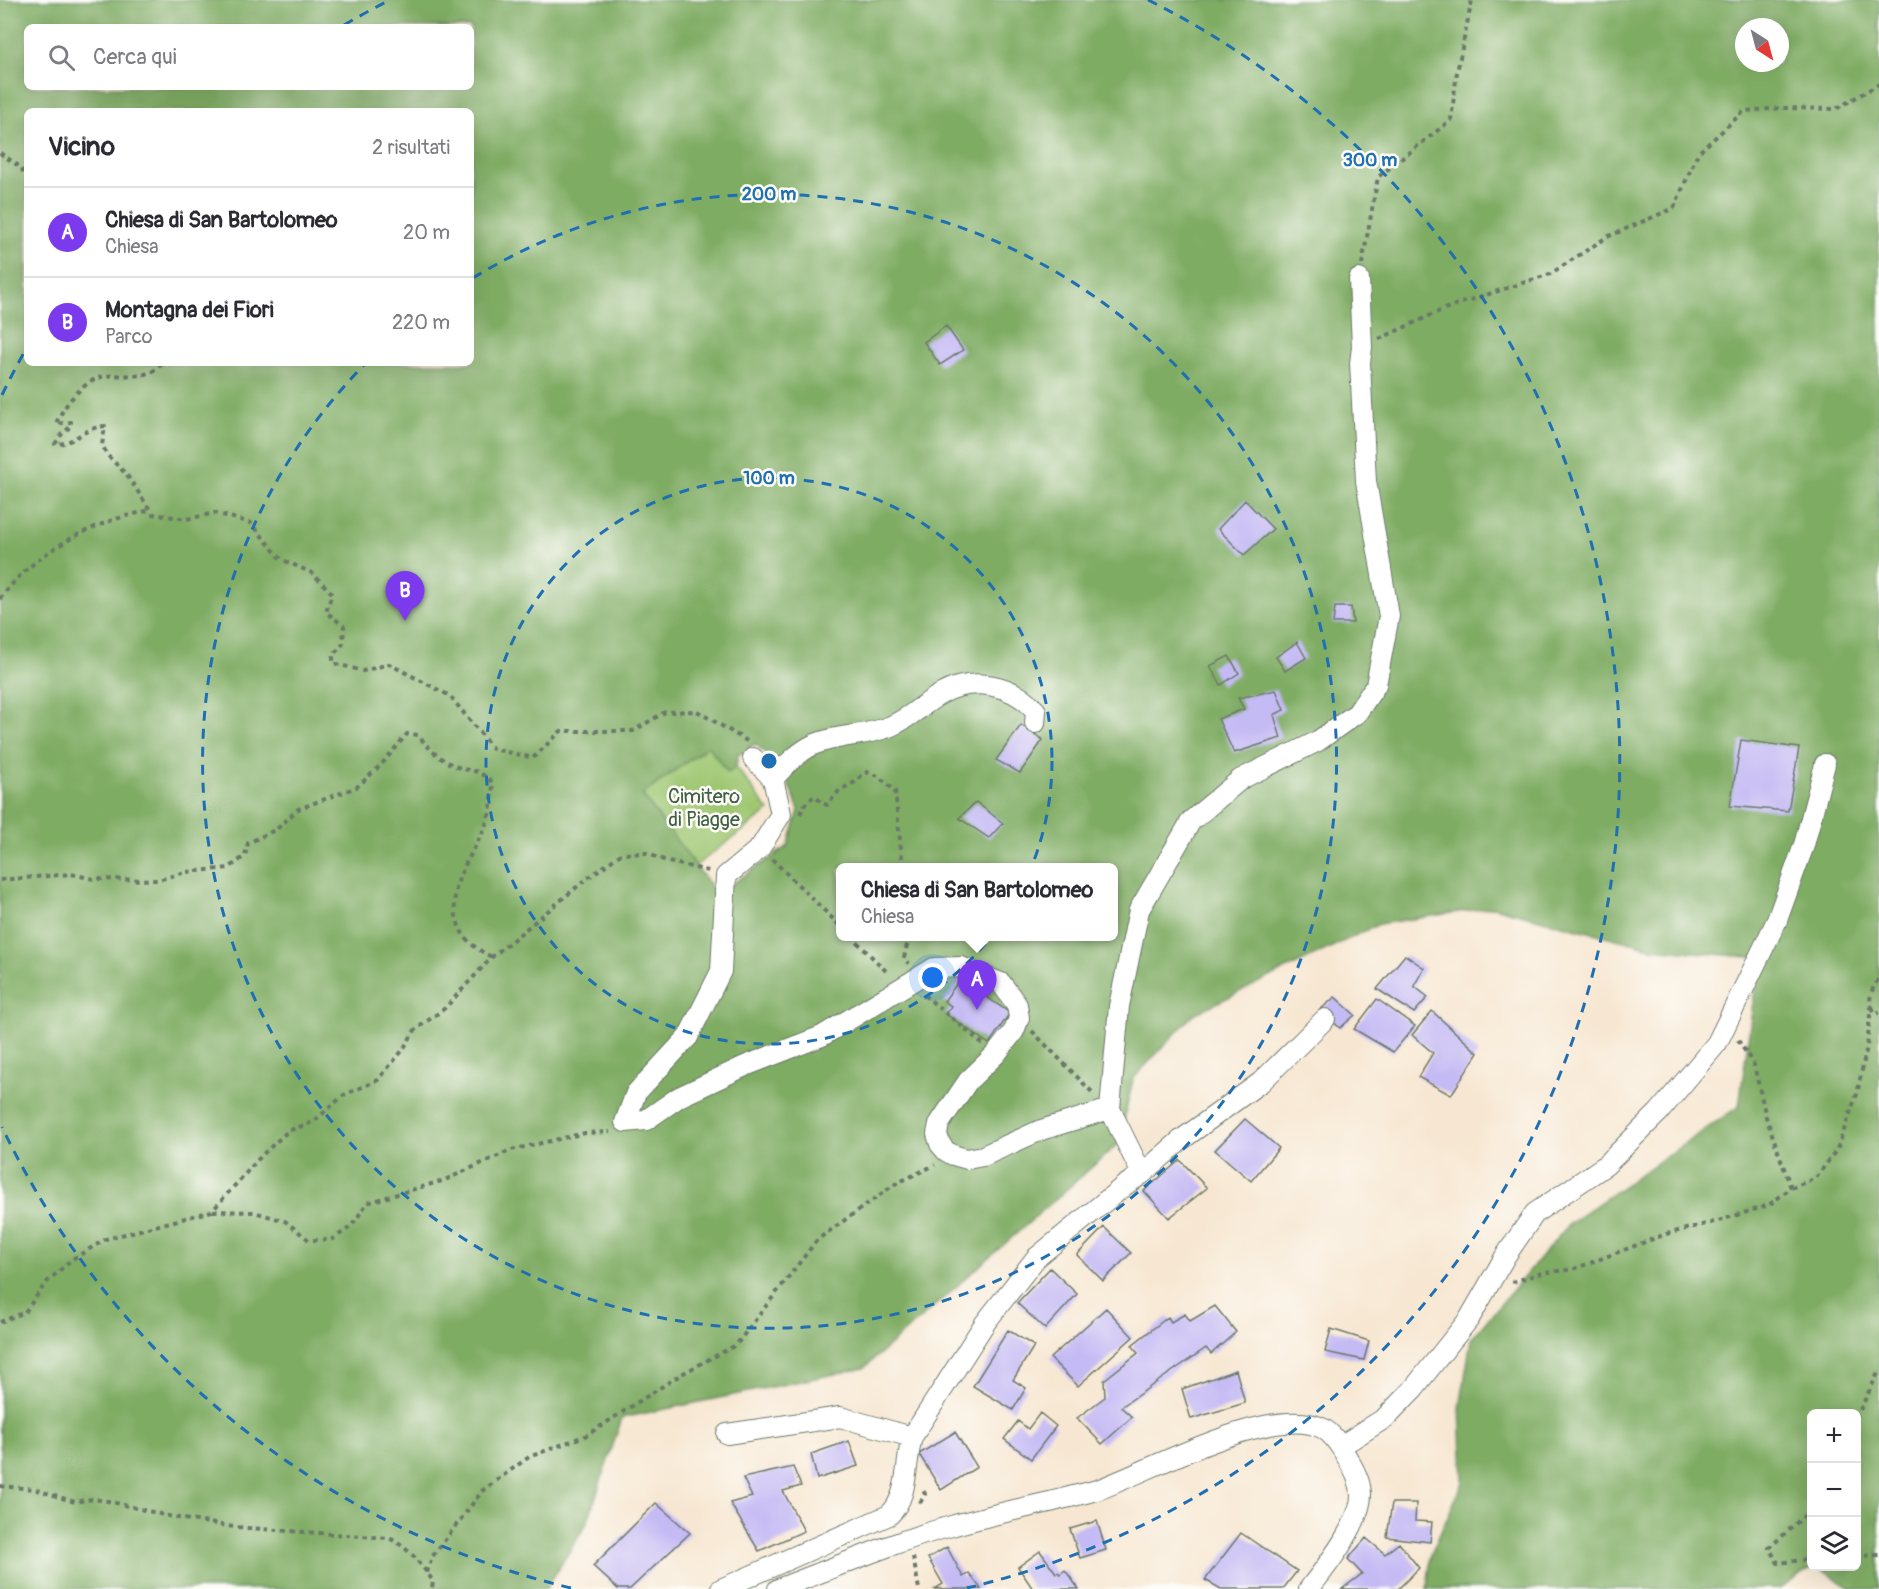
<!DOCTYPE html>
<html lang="it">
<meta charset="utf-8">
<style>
:root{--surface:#fff;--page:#f2f2f3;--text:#2b2b33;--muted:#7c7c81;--line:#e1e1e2;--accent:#7c3aed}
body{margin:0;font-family:Pangolin,sans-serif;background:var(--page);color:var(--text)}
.controls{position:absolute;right:18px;bottom:18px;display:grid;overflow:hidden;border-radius:9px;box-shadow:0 6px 24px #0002}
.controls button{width:54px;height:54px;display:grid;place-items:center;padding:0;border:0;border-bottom:2px solid var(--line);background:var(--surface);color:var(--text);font:30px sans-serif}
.compass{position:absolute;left:1735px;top:18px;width:54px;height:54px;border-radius:50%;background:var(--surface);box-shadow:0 6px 24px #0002;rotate:144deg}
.you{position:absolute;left:933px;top:978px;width:21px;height:21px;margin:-15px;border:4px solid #fff;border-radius:50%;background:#1a73e8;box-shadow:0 0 0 9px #1a73e833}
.badge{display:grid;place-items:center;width:39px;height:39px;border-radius:50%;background:var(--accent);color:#fff;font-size:20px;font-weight:700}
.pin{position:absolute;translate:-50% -50px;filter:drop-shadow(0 2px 3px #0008)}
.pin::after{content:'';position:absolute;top:32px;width:21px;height:18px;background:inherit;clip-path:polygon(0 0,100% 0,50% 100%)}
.popup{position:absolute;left:836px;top:863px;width:282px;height:78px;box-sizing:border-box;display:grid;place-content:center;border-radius:9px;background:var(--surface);filter:drop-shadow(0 2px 4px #0005);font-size:20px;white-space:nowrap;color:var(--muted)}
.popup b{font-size:22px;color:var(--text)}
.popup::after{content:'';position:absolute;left:50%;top:100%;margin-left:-12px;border:12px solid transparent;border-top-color:var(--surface)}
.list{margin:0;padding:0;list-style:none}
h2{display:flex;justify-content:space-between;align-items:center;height:78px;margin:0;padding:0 24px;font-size:26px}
h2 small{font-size:20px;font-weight:400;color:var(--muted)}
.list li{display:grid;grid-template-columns:39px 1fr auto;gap:18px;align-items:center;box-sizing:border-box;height:90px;padding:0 24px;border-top:2px solid var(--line)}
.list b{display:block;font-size:22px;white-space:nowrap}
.list p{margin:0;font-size:20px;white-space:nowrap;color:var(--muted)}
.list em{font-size:20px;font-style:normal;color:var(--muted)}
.icon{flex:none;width:33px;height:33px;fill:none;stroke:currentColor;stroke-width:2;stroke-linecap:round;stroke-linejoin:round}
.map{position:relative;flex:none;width:1879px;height:1589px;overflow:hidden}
.search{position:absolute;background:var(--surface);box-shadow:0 6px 24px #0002;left:24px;top:24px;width:450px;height:66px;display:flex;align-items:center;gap:15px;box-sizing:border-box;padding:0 21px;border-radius:9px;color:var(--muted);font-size:22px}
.panel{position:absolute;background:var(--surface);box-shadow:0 6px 24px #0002;left:24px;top:108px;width:450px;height:258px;border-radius:9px}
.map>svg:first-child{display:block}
.green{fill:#9fc772;stroke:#5f8253;stroke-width:1.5}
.forest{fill:#7fac64;stroke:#4f744c;stroke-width:1.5;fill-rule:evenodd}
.building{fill:#c4baf4}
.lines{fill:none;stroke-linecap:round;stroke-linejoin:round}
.minor-casing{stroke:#6b786b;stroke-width:22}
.path{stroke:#6b786b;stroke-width:4;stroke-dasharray:4.5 4.5;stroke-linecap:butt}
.minor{stroke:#fff;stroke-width:20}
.ring{fill:none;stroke:#1f6fb2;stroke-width:3;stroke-dasharray:10 8}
.labels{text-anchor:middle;stroke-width:5;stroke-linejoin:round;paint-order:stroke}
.park-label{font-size:20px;fill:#3f6044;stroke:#fdfcf7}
.centre{fill:#1f6fb2;stroke:#fdfcf7;stroke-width:3}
.ring-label{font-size:18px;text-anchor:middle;font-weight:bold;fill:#1f6fb2;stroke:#fdfcf7;stroke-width:5;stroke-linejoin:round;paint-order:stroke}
</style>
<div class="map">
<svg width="1879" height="1589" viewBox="0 0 1879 1589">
<rect width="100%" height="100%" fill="#fdfcf7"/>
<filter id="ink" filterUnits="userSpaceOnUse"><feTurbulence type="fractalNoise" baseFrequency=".0167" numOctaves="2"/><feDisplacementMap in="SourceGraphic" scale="12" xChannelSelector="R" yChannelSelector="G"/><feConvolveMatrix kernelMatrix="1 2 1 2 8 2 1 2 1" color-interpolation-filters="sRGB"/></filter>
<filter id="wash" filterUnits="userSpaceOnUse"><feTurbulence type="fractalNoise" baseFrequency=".008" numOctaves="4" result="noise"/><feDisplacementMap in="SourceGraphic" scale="24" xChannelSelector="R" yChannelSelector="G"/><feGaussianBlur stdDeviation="1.35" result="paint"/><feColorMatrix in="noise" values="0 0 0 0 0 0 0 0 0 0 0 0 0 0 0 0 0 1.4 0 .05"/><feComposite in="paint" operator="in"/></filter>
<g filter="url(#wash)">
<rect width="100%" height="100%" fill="#f7e7d2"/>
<path class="green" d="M708,746l20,26 8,-5 33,44 -74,55 -53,-71z"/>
<path class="forest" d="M0,0h1879v1589h-26l-36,-22 39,-1v-152h-44v152l2,1 -35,22h-352l4,-35 32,-72 -3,-74 11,-69 99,-116 169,-117 20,-148 -108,-10 -158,-41 -114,17 -185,90 -61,65 -14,64 -255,225 -242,50 -35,105 -41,66h-546zM27,27h444v60h-444zM1744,27h36v36h-36zM27,111h444v252h-444zM755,744l26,22 18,44 -11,36 -71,48 -75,-99 66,-49 20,27 8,-6 2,-12zM840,868h274v68h-274z"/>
<g id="blocks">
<path class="building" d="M946,326l17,24 -23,15 -16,-23z
M1245,500l28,29 -29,26 -26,-26z
M1335,607h16l2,16h-20z
M1297,642l9,16 -21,13 -9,-14z
M1229,656l10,17 -18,12 -11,-19z
M1276,690l8,20 -10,5 7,23 -47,15 -16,-34 26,-10 -6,-11z
M1021,725l22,15 -23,33 -24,-13z
M1741,740l58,8 -11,63 -58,-5z
M976,802l27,21 -14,15 -30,-20z
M1405,955l19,13 -10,18 14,11 -14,16 -37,-24z
M960,979l50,34 -21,31 -43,-30 5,-8 -7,-5z
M1335,997l20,18 -15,13 -20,-18z
M1377,999l38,27 -22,26 -39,-23z
M1432,1011l46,42 -27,42 -33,-18 15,-24 -21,-18z
M1245,1119l34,29 -28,33 -36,-31z
M1180,1160l27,28 -38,30 -25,-27z
M1104,1227l27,26 -28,28 -26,-26z
M1050,1268l27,26 -32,35 -28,-26z
M1215,1306l21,26 -25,22 -5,-6 -85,59 11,10 -30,27 -25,-26 28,-21 -1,-17 34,-27 -6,-8 36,-28 3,5 14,-8 5,7z
M1106,1308l27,29 -55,49 -28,-28z
M1331,1329l38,12 -5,19 -39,-8z
M1008,1330l26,16 -21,34 13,8 -13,22 -40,-24z
M1236,1370l9,33 -54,16 -9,-30z
M1040,1413l16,13 -25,33 -27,-20 14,-18 10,8z
M955,1432l22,35 -36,23 -22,-36z
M849,1441l9,25 -41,13 -6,-25z
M793,1467l8,19 -18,5 21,40 -45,20 -29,-48 22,-6 -9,-19z
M656,1503l34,30 -60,56h-12l-25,-23z
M1392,1503h24l-1,18 17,1 -2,20 -43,-5z
M1097,1521l9,29 -26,8 -10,-29z
M1241,1533l56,38 -14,18h-62l-16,-9z
M1366,1538l19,16 14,-11 20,25 -21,21h-56l20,-15 -14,-15z
M947,1547l16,30 6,-4 12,16h-46l8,-5 -15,-26z
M1040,1551l16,22 2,-1 2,2 5,-4 14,19h-46l-15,-22z"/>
</g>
</g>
<g filter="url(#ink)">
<use href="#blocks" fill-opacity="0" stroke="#6b786b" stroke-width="1.5"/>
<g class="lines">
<defs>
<path id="minor" d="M753,758l20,21 8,35 -21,34 -34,28 -5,95 -33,66 -52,56 -11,29 21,-2 33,-23 66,-31 77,-30 112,-68 27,-1 40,16 16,22 2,13 -5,13 -18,23 -28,27 -29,43 -2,10 3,10 6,7 7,4 14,4 16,-3 58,-26 69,-21
M773,779c11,-12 23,-25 38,-33 25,-12 55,-9 80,-20 19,-8 32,-22 50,-32 32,-18 72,-10 95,17l-1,12
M1142,1174l-32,-65 9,-103 20,-96 52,-89 50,-42 77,-38 39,-28 19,-28 13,-69 -23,-135 -6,-118 2,-16 -3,-68
M727,1434l113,-17 72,20
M1341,1446l44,-28 29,-30 55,-69 37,-64 29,-42 71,-48 53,-53 58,-69 60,-123 27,-75 21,-81
M721,1589l168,-74c20,-18 16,-52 23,-78l73,-114 51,-65 88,-72 18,-12 39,-34 80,-58 64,-63
M778,1589c56,-21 112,-46 170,-62 35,-10 70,-18 106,-26 14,-4 29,-7 43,-11 51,-18 177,-89 227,-61 11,7 19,21 25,32 6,10 12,22 12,34 0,28 -35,72 -52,94"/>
</defs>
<use href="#minor" class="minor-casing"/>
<path class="path" d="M0,153l20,14 7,10
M1362,264l16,-87 73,-57 6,-48 15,-72
M1379,339l70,-32 101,-33 57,-37 67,-29 24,-55 46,-42 39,-3 53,1 43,-25
M162,363c-15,19 -36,10 -57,13 -21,4 -41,28 -49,48l15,-2v4l-10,9 -6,9c18,1 29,-17 50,-18l-3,19 6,11 18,18 27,40 34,5 28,-6 36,10 30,36 31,14 20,20 -6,19 18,14 -1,18 -10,11v8l30,8 26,-7 61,32 43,53 40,9 28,-27h72l32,-19 32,-1 50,30
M0,599c25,-35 65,-61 105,-76 14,-6 30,-9 45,-13
M800,814l7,-13 8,-5 6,6 6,3 12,-14 16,-9 7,-7 5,-3 11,4 17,15 8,77
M772,859l68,67
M0,880l71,-6 23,5 64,1 28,-8 43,-4 16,-12 3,-13 29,-14 21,-20 59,-22 24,-22 26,-31 11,1c12,14 19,23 37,31 19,8 20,0 38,17 -1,9 -1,19 -3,28 -9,40 -47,67 -32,112 5,17 18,26 34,34
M851,936l38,38
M909,936l-5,22 5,6
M924,995l59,49
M1872,1007l3,6h4
M1032,1031l60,61
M1738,1040l16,25 12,52 25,71
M213,1211l41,1 31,9 24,19h22l20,-13 16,-24 78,-23 66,-30 74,-17 25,-1
M1512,1282l30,-9 32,-4 92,-35 52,-13 51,-16 22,-17 25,-10 21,-29 20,-55 10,-48 4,-41c-3,-9 3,-19 8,-27
M0,1322l25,-10 21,-29 25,-23 35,-21 106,-28 50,-56 26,-24 25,-9 31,-27 34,-15 24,-29 13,-21 30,-22 47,-51 97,-80 32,-23 25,-1 23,9 40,9
M1856,1418l23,-47
M0,1486l34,3 41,13 17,-3 16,2 64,16 62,10 155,11c20,10 31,25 44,43l-1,8
M920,1503l5,-9 -3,-6
M1812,1509l-43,39 9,15 34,-4
M1856,1556l23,-1
M913,1557l6,32
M427,1573l5,-16 51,-67 46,-33 58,-22 93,-60 56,-30 81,-105 78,-56 40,-19"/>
<use href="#minor" class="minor"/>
</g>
</g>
<g class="ring">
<circle cx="769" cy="761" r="283"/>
<path d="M473 278A567 567 0 1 1 365 364"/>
<path d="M571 1588A850 850 0 0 1 2 1127M2 395A850 850 0 0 1 26 349M344 25A850 850 0 0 1 390 0M1148 0A850 850 0 0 1 967 1588"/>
</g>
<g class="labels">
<g class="park-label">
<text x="704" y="803">Cimitero<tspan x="704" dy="23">di Piagge</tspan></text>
</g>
</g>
<circle cx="769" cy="761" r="9" class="centre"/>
<g class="ring-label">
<text x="1370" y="166">300 m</text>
<text x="769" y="200">200 m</text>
<text x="769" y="484">100 m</text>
</g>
</svg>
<div class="controls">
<button>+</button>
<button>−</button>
<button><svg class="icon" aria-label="layers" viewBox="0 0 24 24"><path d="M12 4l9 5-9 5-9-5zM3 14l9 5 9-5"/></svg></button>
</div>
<svg class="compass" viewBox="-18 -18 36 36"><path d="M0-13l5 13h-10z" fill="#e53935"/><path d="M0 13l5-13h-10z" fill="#7c7c81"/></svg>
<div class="you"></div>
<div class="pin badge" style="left:977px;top:1010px">A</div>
<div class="popup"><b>Chiesa di San Bartolomeo</b>Chiesa</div>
<div class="pin badge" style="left:405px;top:621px">B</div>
<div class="search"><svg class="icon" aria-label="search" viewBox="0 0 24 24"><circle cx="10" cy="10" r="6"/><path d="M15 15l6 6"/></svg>Cerca qui</div>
<section class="panel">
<h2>Vicino<small>2 risultati</small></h2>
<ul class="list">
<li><span class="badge">A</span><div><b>Chiesa di San Bartolomeo</b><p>Chiesa</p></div><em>20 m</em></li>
<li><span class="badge">B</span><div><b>Montagna dei Fiori</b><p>Parco</p></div><em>220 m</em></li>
</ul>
</section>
</div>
